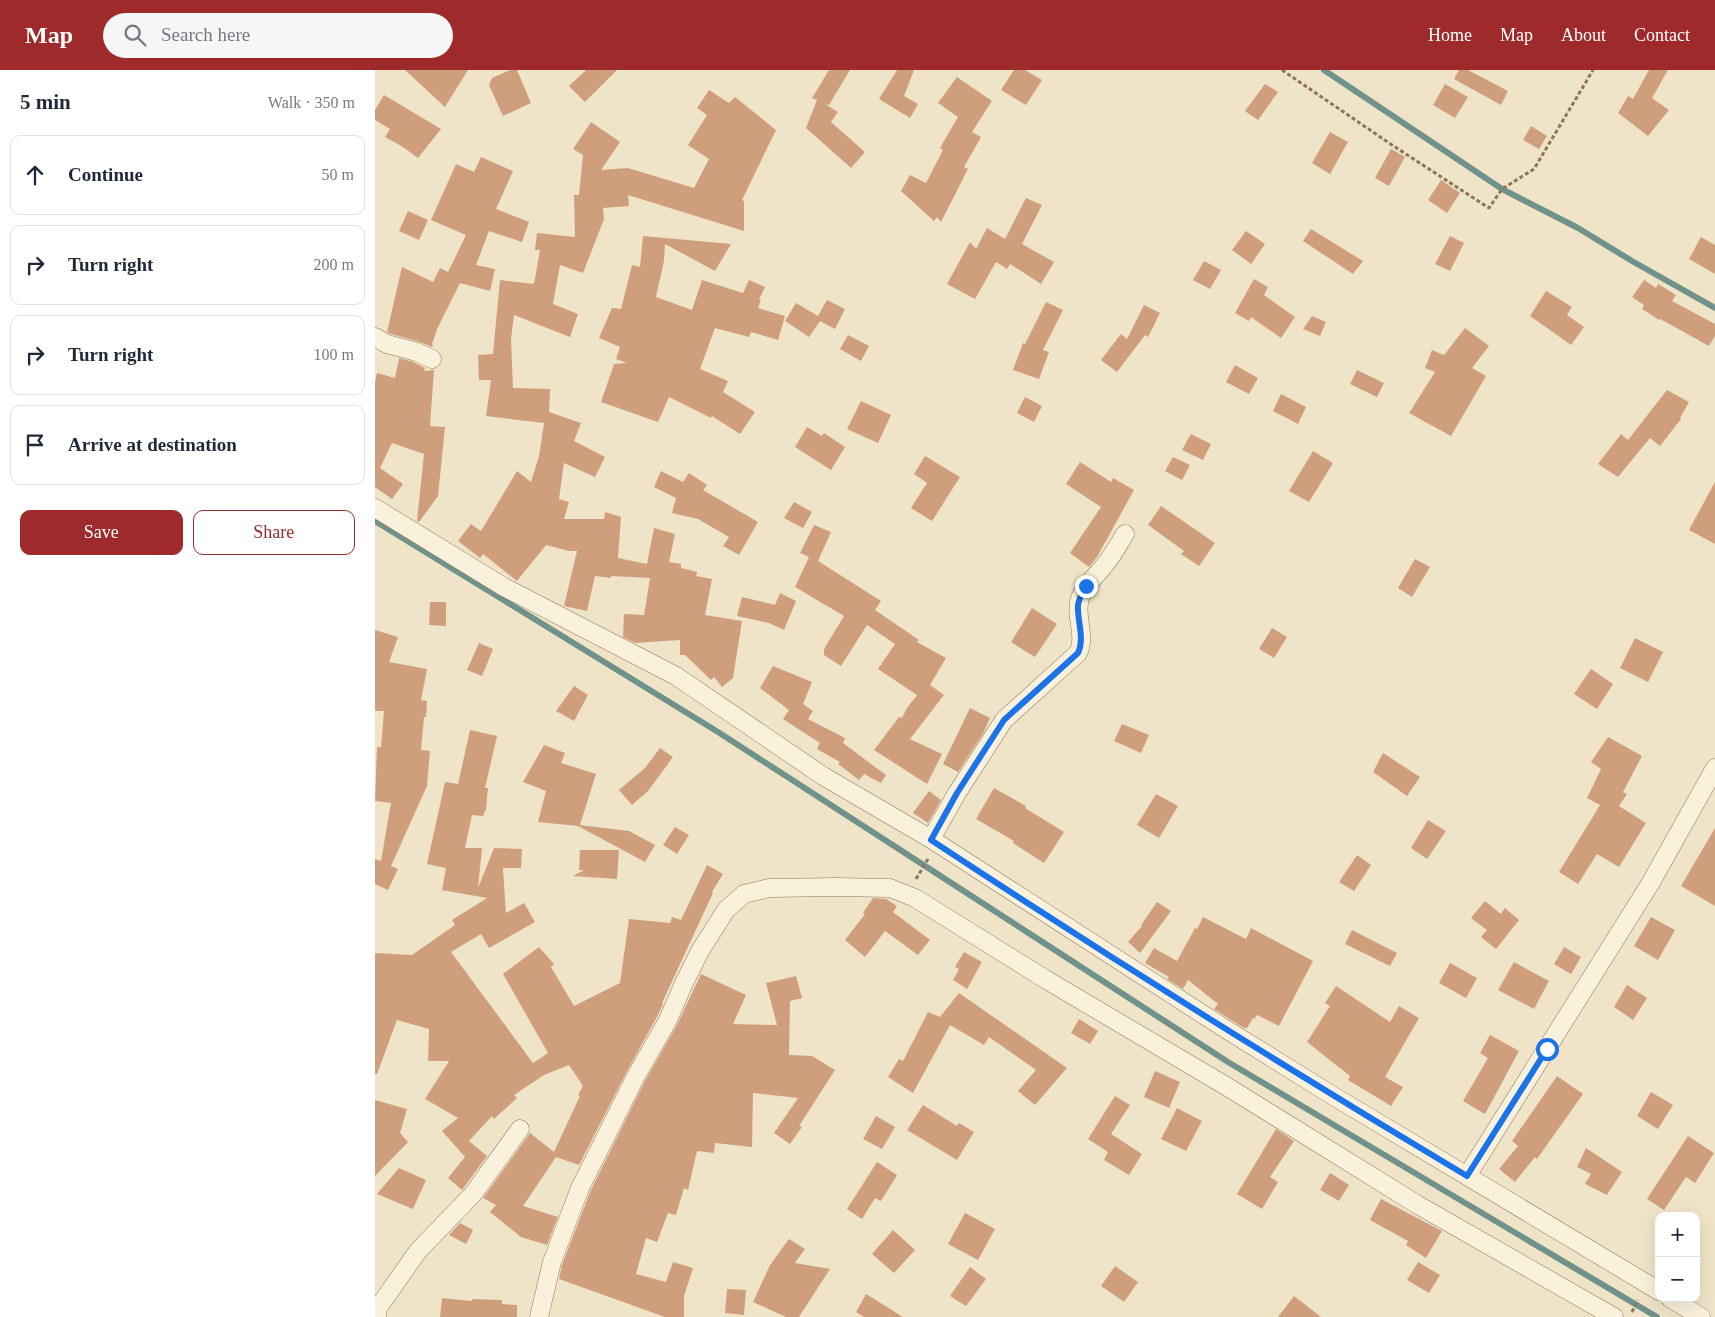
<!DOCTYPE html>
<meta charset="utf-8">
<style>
:root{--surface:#fff;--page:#f6f6f7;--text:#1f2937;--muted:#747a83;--line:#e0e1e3;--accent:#9e2a2b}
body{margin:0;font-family:Georgia,serif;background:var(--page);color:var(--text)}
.controls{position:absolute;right:15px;bottom:15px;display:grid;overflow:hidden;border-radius:10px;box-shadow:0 5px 20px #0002}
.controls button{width:45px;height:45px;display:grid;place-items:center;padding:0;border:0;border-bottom:1px solid var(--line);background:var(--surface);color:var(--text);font:25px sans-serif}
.stop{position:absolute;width:15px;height:15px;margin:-11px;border:4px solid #1a73e8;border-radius:50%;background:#fff}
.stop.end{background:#1a73e8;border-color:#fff;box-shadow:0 1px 5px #0008}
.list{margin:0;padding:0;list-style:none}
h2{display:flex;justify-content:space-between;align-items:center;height:65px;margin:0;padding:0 20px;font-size:21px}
h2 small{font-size:16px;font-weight:400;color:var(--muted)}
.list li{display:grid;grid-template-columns:32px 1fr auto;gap:15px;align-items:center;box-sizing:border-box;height:80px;margin:0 10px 10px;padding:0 10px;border:1px solid var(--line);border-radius:10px}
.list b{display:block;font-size:19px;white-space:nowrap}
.list em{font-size:16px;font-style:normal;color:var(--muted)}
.actions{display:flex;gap:10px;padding:15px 20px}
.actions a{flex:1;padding:11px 0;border:1px solid var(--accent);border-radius:10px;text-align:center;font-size:18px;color:var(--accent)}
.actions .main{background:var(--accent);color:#fff}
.icon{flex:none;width:28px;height:28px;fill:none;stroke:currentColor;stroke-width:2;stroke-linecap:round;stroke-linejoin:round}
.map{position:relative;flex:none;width:1340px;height:1247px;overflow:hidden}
header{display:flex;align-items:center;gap:30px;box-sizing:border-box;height:70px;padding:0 25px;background:var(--accent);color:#fff}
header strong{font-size:24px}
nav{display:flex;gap:28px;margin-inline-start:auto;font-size:18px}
.search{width:350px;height:45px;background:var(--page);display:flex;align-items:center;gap:12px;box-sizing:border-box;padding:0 18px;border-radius:28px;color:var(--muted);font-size:19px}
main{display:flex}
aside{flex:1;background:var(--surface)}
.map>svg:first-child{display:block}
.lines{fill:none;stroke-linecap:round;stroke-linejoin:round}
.stream{stroke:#6f938a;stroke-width:6}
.building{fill:#cf9f7d}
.minor-casing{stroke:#8d765c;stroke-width:19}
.path{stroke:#8d765c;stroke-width:3;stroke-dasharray:4 2.5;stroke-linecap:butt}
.minor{stroke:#faf1dc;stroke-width:18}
.route{stroke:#1a73e8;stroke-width:6}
</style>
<header>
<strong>Map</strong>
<div class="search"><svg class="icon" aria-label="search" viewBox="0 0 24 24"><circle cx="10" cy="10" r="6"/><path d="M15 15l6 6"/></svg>Search here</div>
<nav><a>Home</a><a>Map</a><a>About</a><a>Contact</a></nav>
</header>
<main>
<aside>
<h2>5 min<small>Walk · 350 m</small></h2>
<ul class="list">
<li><svg class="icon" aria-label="ahead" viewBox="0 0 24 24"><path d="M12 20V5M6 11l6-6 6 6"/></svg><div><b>Continue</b></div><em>50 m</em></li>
<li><svg class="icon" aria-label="right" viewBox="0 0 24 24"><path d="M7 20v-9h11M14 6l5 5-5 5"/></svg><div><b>Turn right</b></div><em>200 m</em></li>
<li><svg class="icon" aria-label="right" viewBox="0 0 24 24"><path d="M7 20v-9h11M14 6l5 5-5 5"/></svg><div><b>Turn right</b></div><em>100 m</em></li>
<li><svg class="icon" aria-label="arrive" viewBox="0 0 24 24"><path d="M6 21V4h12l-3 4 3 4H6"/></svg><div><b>Arrive at destination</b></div></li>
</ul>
<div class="actions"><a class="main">Save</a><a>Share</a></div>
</aside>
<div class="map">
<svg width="1340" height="1247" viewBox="0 0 1340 1247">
<rect width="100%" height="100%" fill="#f0e4c8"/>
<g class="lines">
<path class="stream" d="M949,0l178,119 76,39 54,33 83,47
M0,451l343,211 510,330 429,255"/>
</g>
<path class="building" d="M30,0h63l-23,37z
M135,0h7l14,33 -28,13 -14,-31 3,-7z
M211,0h31l-32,32 -16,-16z
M454,0h21l-21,35 -4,-1 13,8 -7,10 34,30 -14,16 -45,-40 11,-28 -5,-2z
M522,0h17l-10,26 14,8 -8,14 -31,-19z
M639,0h11l17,10 -16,25 -25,-15z
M1084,0h9l40,21 -7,14 -47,-26z
M1274,0h19l-16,28 17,12 -21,26 -30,-23 10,-17 5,3z
M582,7l35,24 -20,31 9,5 -17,30 4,2 -27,53 -4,-5 -3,4 -33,-30 9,-16 16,8 17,-33 -3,-2 18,-31 -20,-14z
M890,14l13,8 -20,28 -13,-9z
M1070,14l23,13 -13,21 -22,-13z
M334,20l20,13 6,-6 41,33 -34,70 2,1v30l-116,-36 1,11 -26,2 1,11 -21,54 -23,-8 -7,39 25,10 -8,23 -56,-22 -3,24 2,49 37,1 -1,23 32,11 -7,18 31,16 -10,20 -31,-14 -5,36 10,3 -5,17h40l1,-7 16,5 -3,41 29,6 7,-36 21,6 -6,28 12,2v4l16,4 -1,4 16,3 -7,36 37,6 -9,57 -11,9 -8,-10 -3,3 -26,-25h-5v-15l-45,3 -12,-6 1,-23 20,1 6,-37 -39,-2v2l-16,-2 -8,35 -23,-5 13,-55h-8l-23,-6 -29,36 -34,-27 -3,4 -22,-17 13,-17 10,7 36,-60 14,11 8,-26 5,-33 -58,-7 5,-36h-12l-1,-25 15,-1 7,-74 34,4 6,-34h-5l2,-17 38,4 -1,-42h5l4,-40 -10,-6 18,-27 29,20 -19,28 27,-2 66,20 15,-29 -21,-14 19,-30 -10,-7z
M9,25l57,34 -23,29 -15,-11 -18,-10 5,-8 -15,-9v-10z
M1156,56l16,10 -8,13 -16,-9z
M955,62l18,10 -18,32 -18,-11z
M1016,79l14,8 -16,29 -14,-8z
M106,87l32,14 -17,38 33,13 -7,20 -33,-11 -13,34 19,4 -5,22 -30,-8 -22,44 -6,17 1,1 -1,2 -12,-5 -29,-8 -4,-2 15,-65 31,15 7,-14 8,4 18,-37 -35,-15 25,-56 18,8z
M1066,110l19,13 -13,20 -19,-13z
M651,128l16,7 -20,39 32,18 -13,22 -31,-20 -3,5 -11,-7 -21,37 -28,-15 23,-42 6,7 11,-21 18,11z
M33,141l20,9 -9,20 -20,-9z
M936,159l52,32 -10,13 -50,-33z
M871,161l19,13 -14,20 -19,-14z
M268,166l88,8 -16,27 -50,-27 -1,17 -8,36 36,13 10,-30 41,13 6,-13 16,7 -6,12 2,1 -3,8 27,8 -7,24 -27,-8 -2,5 -34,-9 -15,41 28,12 -5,11 32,20 -15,22 -28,-18 -1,2 -42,-21 -11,25 -57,-20 13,-38 13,-1 -11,-4 4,-12 -21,-9 13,-30 9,1 11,-44 8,2z
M1075,166l14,7 -14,28 -15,-7z
M1326,167l14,8v29l-26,-15z
M829,191l17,9 -11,19 -17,-9z
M879,209l14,8 -4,8 31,22 -14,21 -30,-21 -2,4 -14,-8z
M1269,210l12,8 2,-4 18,11 -4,6 43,23v12l-6,10 -49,-27 -1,1 -17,-11 2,-4 -12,-8z
M1171,221l26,16 -5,8 17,12 -13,18 -41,-29z
M452,230l18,9 -10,20 -15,-8 -11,16 -24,-16 11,-18 22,13z
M671,232l17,8 -20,40 6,2 -10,27 -26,-9 10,-27 2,1z
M769,235l16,8 -12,24 -3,-2 -28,37 -16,-12 20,-26 6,5z
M937,246l14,6 -6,14 -17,-7z
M1090,258l24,18 -17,22 14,8 -35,60 -42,-23 26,-41 -10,-4 7,-18 12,5z
M473,265l21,11 -8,15 -21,-12z
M24,288l14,4 12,6 -1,3 10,-1 -4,56 15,1 -7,69 -19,26 -2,-1 7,-67 -32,-11 -12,25 23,16 -11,15 -17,-12v-105l2,-9 18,5z
M860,295l23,13 -9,16 -23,-12z
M982,300l27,13 -7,14 -27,-13z
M1292,320l22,12 -9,16 1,1 -21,27 -10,-8 -32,39 -20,-13 23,-30 7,6z
M906,324l25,13 -8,17 -25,-13z
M650,327l17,9 -8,16 -17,-9z
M486,331l30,14 -13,28 -31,-14z
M432,357l15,9 2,-3 21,14 -14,23 -36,-23z
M816,364l20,10 -8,16 -21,-10z
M938,381l20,12 -24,39 -20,-11z
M550,386l35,21 -28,44 -21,-13 16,-25 -13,-9z
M798,387l17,8 -8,15 -17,-9z
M705,392l31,20 2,-4 21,12 -37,67 -8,10 -19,-14 31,-46 -35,-23z
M286,401l22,11 6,-9 18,12 -4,5 55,32 -19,33 -16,-9 6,-9 -31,-18 -26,-6 4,-15 -22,-11z
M1340,412v62l-26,-14z
M419,432l18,10 -9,16 -19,-10z
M786,436l54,37 -16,23 -18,-12 3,-3 -36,-26z
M439,455l17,7 -13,29 63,40 -6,9 44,30 -2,2 29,16 -16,27 14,10 -34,44 32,15 -15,30 -53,-34 25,-33 3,1 5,-10 10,-13 -39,-26 17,-25 -28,-19 -26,41 -17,-11v-6l20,-33 -49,-29 14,-30 -9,-4z
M1040,489l15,8 -18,30 -14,-9z
M405,523l16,8 -12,29 -15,-7 -32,-7 5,-19 33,8z
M55,532h16v24l-17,-1z
M657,538l25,16 -22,33 -24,-15z
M897,558l15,9 -13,21 -15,-9z
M0,560l23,7 -9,25 38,7 -6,31 6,1 -1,16h-2l-3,33 9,1 -3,35 -36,80 7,3 -10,21 -13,-6v-25l6,2 10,-58 -16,-2 2,-54h4l3,-36h-9z
M1260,568l28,14 -15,30 -28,-14z
M104,573l14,6 -11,27 -15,-6z
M398,596l39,16 -9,22 10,7 -5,8 37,19 -2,5 43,32 -5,8 -17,-9 -5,6 -21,-16 2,-2 -23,-13 3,-6 -37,-24 6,-9 -29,-22z
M1216,599l22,15 -16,25 -23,-15z
M199,616l14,9 -14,26 -18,-10z
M595,638l20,10 -6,14 -26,40 -15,-8z
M747,654l27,11 -8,18 -27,-12z
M95,660l27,6 -12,52h3l-2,21 -3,7 -11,-1 -7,33h17l-4,40 16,-40 28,1 -1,19h-18l3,45 18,-10 11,19 -46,26 -8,-14 -30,18 82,111 15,-10 -45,-79 36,-27 15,17 -3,3 23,39 46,-23 9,-64 41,4 2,-6 9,3 26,-55 16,9 -11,18 1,1 -51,110 1,1 -6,13 -30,54 -48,94 -23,-8 -33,49 35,11 -11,28 -26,-8 -31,-25 6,-7 -13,-7 47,-65 24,19 26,-56 -2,-1 5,-9 -14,-21 -25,10 -30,20 3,3 -23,21 -2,-3 -23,25 18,15 -25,34 -14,-12 17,-21 -23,-26 16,-13 -33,-19 24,-38h-21l1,-32 -32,-9 -20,54h-2v-121l37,2 43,-30 -3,-5 35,-22 -45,-8 4,-22 -19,-4 18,-82 13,2z
M1233,667l34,19 -19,36 4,2 -8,12 27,17 -27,44 -22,-13 -19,30 -19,-12 41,-67 -13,-7 14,-29 -10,-7z
M169,675l21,8 -4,10 35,11 -16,51 49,6 26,14 -10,17 -67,-36 -40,-4 8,-31 -23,-9z
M285,678l13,9 -25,34 -16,14 -13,-15 26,-22z
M1008,683l37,24 -13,19 -34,-24z
M619,718l32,18 -1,2 39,24 -20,31 -31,-20 1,-2 -38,-22z
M554,721l12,9 -13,23 -15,-10z
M781,724l22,12 -19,32 -22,-13z
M1053,750l18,11 -19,28 -16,-11z
M300,757l14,8 -12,19 -14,-9z
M1340,758v78l-34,-20z
M205,780h39l-2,29 -44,-3 11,-6h-5z
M982,785l14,10 -17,26 -15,-9z
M498,828l13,1 11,7 -4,6 37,28 -12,15 -33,-24 -20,26 -20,-17 20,-26 -2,-1z
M1110,831l16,13 4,-6 14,12 -23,29 -15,-12 6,-7 -16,-12z
M782,832l14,9 -31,42 -12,-11 14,-16 -1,-1z
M828,847l43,22 5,-11 62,33 -34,65 -22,-11 -3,4 -1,-1 -6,10h-3l-30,-19 4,-5 -30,-24 -5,9 -16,-10 2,-2 -24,-14 9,-15 23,13 18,-33 2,1z
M1276,847l24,13 -17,30 -24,-14z
M977,860l45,23 -7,13 -45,-22z
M1189,877l17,10 -10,17 -17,-10z
M589,882l18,10 -15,27 -14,-9 6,-11 -4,-2z
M1139,892l35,19 -15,28 -36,-19z
M1075,893l27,15 -11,20 -27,-15z
M326,904l45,21 -13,29 44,1 -11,-42 30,-7 6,22 -12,3 -1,54 23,1 23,14 -36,56 3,1 -12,17 -16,-11 24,-35 -45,-5 -1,54 -37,-4 -1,10 -17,-2 -9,39 -4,-2 -8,27 -8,-2 -11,29 -11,-4 -10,36 30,8 7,-20 20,6 -9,28v21h-19l-106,-38 3,-14 28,-73 55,-111 31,-54z
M1252,915l20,13 -14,22 -19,-13z
M961,916l54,36 9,-16 20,12 -34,59 18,10 -12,19 -43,-26 2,-4 -43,-34 23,-36 -5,-3z
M584,923l108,75 -32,37 -17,-14 18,-21 -47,-33 -5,8 -34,-20 -37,68 -25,-16 11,-18 4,2 25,-49 12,5z
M704,949l19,12 -8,13 -19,-11z
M1115,965l29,16 -34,63 -22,-13 25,-43 -8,-5z
M780,1001l25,11 -11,26 -25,-11z
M1182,1006l26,18 -46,65 -2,-2 -20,25 -16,-13 19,-23 -6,-5z
M1276,1022l22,13 -15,24 -21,-13z
M740,1026l15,9 -19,29 31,20 -13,21 -25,-15 4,-8 -20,-13z
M0,1030l32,9 -7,24 8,9 -33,34z
M548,1035l34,21 2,-3 15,9 -17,28 -50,-30z
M802,1038l25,13 -16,30 -25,-12z
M501,1046l19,11 -13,22 -19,-10z
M901,1059l18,12 -24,36 8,5 -16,27 -25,-15z
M1313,1066l26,17 -19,30 -9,-6 -22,33 -17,-11z
M1211,1078l36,24 -15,23 -22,-11 6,-10 -14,-7z
M502,1092l20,13 -16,26 -6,-3 -13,21 -15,-10z
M24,1098l27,12 -13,29 -36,-15z
M955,1103l19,12 -10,16 -19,-11z
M1006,1129l61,32 -16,27 -20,-13 2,-4 -38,-21z
M590,1143l30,16 -17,31 -30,-16z
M85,1153l13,7 -7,14 -17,-9z
M518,1160l22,20 -21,23 -22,-19z
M414,1169l16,10 -10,14 35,6 -31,48h-13l-33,-15 17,-37z
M1043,1192l22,13 -11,18 -22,-13z
M740,1196l23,16 -14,20 -23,-16z
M595,1197l16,12 -20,27 -16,-10z
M352,1219l19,1 -2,25 -19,-2z
M491,1224l37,23h-39l-8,-5z
M919,1226l27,21h-43z
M67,1228l30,3v-2l30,1v4l15,1v12h-77z"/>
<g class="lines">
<defs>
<path id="minor" d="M0,267l12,7 30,8 15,7
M0,438l129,79 172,89 147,100 108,63 293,189 106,66 329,197
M556,769l26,-46 47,-73 74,-67c9,-17 -4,-37 2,-55 5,-13 15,-21 23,-31 9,-10 15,-22 22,-33
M1092,1106l183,-292 65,-116
M1295,1228l31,19
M2,1247l1,-9 40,-57 55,-57 47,-65
M164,1247l13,-55 28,-74 56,-112 31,-54 17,-39 16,-32 26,-41 18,-16 25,-6 67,-1 54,1 25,10 130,81 181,107 192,119 196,112"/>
</defs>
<use href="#minor" class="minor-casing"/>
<path class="path" d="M907,0l110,75 97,63 13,-19 32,-20 59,-99
M541,809l12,-20
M1257,1242l6,-12"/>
<use href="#minor" class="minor"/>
</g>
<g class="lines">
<path class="route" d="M711,516c-3,6 -7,12 -8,19 -1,16 7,33 0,48l-74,67 -47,73 -26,47c176,116 355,228 536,336l80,-127"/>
</g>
</svg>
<div class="controls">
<button>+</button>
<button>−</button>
</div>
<div class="stop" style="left:1172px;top:979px"></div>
<div class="stop end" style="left:711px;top:516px"></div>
</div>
</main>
